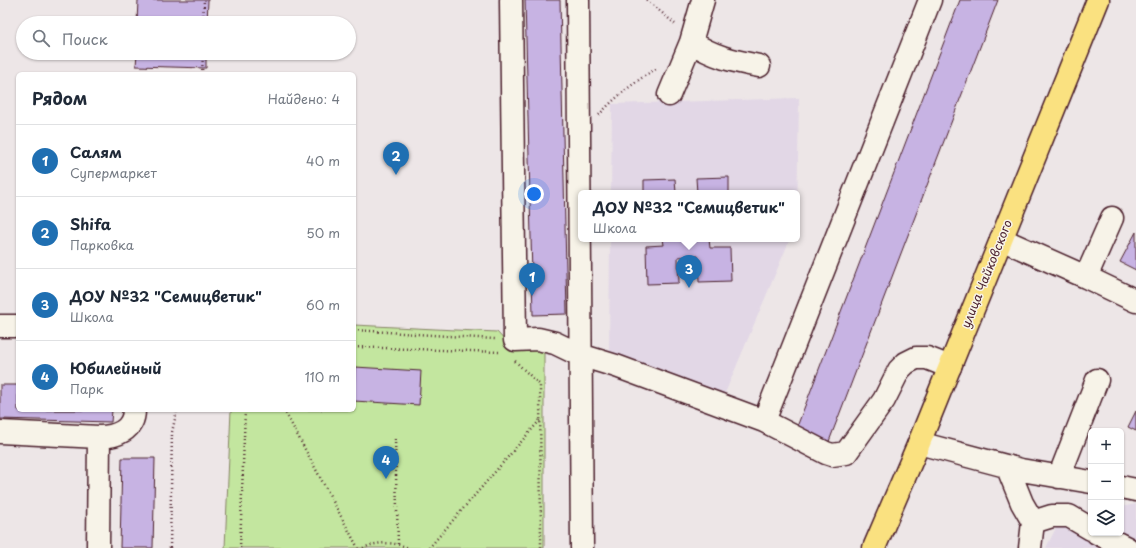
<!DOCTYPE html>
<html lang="ru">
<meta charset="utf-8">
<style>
:root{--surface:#fff;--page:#f2f2f3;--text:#1f2937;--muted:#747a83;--line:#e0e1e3;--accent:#1f6fb2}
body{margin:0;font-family:"Playpen Sans",sans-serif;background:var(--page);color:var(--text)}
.controls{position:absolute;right:12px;bottom:12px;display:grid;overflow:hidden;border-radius:6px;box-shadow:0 1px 3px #0004}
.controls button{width:36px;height:36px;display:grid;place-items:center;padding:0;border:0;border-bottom:1px solid var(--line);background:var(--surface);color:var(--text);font:20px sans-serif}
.you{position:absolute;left:534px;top:194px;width:14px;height:14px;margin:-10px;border:3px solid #fff;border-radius:50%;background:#1a73e8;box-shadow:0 0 0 6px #1a73e833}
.badge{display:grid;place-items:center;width:26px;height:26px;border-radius:50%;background:var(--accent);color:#fff;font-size:13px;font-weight:700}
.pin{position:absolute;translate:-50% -33px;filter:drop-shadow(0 1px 2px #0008)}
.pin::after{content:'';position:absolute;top:21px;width:14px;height:12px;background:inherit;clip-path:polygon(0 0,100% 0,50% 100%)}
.popup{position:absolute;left:578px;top:190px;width:222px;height:52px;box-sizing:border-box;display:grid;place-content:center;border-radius:6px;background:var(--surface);filter:drop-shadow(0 1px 3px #0005);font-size:13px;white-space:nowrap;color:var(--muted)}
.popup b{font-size:15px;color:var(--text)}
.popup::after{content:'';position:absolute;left:50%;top:100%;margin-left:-8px;border:8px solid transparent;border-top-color:var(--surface)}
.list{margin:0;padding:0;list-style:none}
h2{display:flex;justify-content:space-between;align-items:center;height:52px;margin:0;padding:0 16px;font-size:17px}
h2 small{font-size:13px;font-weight:400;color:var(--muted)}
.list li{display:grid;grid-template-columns:26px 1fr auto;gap:12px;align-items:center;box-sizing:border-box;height:72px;padding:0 16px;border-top:1px solid var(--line)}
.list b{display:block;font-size:15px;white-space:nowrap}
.list p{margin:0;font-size:13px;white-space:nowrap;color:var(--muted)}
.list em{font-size:13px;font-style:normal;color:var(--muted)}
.icon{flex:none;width:22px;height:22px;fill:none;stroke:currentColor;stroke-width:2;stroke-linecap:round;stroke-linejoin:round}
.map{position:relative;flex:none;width:1136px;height:548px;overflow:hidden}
.search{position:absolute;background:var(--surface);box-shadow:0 1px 3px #0004;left:16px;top:16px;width:340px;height:44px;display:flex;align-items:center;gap:10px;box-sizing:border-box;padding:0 14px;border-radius:22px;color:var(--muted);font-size:15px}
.panel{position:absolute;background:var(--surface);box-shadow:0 1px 3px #0004;left:16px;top:72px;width:340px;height:340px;border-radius:6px}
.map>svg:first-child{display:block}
.built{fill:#e2d7e6}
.green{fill:#c3e69f;stroke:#868265}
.building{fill:#c7b3e3;stroke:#4a1f2b}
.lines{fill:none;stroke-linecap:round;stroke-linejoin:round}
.minor-casing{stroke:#4a1f2b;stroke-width:25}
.major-casing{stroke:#4a1f2b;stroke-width:25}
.path{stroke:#4a1f2b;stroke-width:2.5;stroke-dasharray:1 3;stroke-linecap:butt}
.minor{stroke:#f7f3e8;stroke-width:22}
.major{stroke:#fae180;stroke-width:22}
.labels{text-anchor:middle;stroke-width:3;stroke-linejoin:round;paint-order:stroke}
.street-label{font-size:12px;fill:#4a1f2b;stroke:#f7f3e8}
</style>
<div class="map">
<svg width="1136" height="548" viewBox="0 0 1136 548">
<rect width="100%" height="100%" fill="#ede6e7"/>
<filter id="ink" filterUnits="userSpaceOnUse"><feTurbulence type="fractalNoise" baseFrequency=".025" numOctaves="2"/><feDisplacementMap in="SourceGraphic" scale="8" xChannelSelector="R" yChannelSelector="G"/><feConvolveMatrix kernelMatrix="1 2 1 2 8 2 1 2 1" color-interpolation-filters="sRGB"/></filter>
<g filter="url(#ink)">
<path class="built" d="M799,98l-2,123v-28h-186l1,-89z
M610,239h180l-67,159 -114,-41z
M1136,504v44h-90l15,-30 30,-5v20h30v-26z"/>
<path class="green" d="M354,325l143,7 11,12h36v204h-319l6,-138h123z"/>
<path class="building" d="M138,0h70l-1,23h-70z
M525,0h35l7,314 -34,1z
M960,0h38l-170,444 -33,-12z
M137,53h69v15l-70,-2z
M729,177v16h-32l-1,-15z
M675,179l1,14h-32v-13z
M1136,232v38l-16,-8z
M663,239h46l1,9h20l1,33 -32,1 -1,-26 -20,1 1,26 -32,1 -1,-38 18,-1z
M355,367l66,4 -2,34 -65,-4z
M0,385h18v25h94l-1,12 -111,-3z
M1136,411v20l-8,-4z
M122,458h33l-2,90h-33z"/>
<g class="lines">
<defs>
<path id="minor" d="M511,0l4,340 23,-1 17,4 25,12 36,11 148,55 62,32 6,2 14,-2 38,-53 15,-30 7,-7 10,-5h11l23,9
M578,0l4,548
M691,42c23,15 42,19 68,24
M669,95l22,-53 12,-42
M1001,239l85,38 26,-59
M1086,277l50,24
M0,326h18
M764,421l166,-421
M0,432l99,5 -1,111
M99,437c17,0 35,-7 35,-27
M919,443l102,27 70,12
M1007,466l15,37 11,19 -3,26
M1059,477l38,-97
M1121,487l15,3
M1033,522l19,-6h17l22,13
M1097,533l30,15"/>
<path id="major" d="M874,548l45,-105 179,-443"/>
</defs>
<use href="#minor" class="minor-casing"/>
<use href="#major" class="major-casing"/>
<path class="path" d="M647,0l28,24
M203,23l1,-23
M202,74l1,-21
M599,115c13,-15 41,-38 59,-47
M354,330l141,9
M354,347l146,5
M515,361l25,24 1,163
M284,410l74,138
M395,439l3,105
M170,548l2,-116 5,-22
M240,548l5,-138
M363,548c15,-7 31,-6 46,0
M429,548l111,-128"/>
<use href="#minor" class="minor"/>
<use href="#major" class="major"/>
</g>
</g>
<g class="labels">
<g class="street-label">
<text transform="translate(987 274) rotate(-68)" y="4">улица Чайковского</text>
</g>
</g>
</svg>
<div class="controls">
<button>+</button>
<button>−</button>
<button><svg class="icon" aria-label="layers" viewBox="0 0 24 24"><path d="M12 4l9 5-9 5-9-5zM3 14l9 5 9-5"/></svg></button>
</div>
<div class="you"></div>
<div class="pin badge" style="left:532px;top:296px">1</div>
<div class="pin badge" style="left:396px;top:175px">2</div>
<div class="pin badge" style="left:689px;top:288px">3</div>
<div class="popup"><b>ДОУ №32 &quot;Семицветик&quot;</b>Школа</div>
<div class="pin badge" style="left:386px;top:479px">4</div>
<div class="search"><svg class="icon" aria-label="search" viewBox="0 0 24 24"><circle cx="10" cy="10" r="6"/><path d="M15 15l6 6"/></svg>Поиск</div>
<section class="panel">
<h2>Рядом<small>Найдено: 4</small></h2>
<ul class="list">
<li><span class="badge">1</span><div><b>Салям</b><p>Супермаркет</p></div><em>40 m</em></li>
<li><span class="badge">2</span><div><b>Shifa</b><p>Парковка</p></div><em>50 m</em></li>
<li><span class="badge">3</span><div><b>ДОУ №32 &quot;Семицветик&quot;</b><p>Школа</p></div><em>60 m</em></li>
<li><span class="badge">4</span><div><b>Юбилейный</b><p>Парк</p></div><em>110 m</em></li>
</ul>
</section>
</div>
